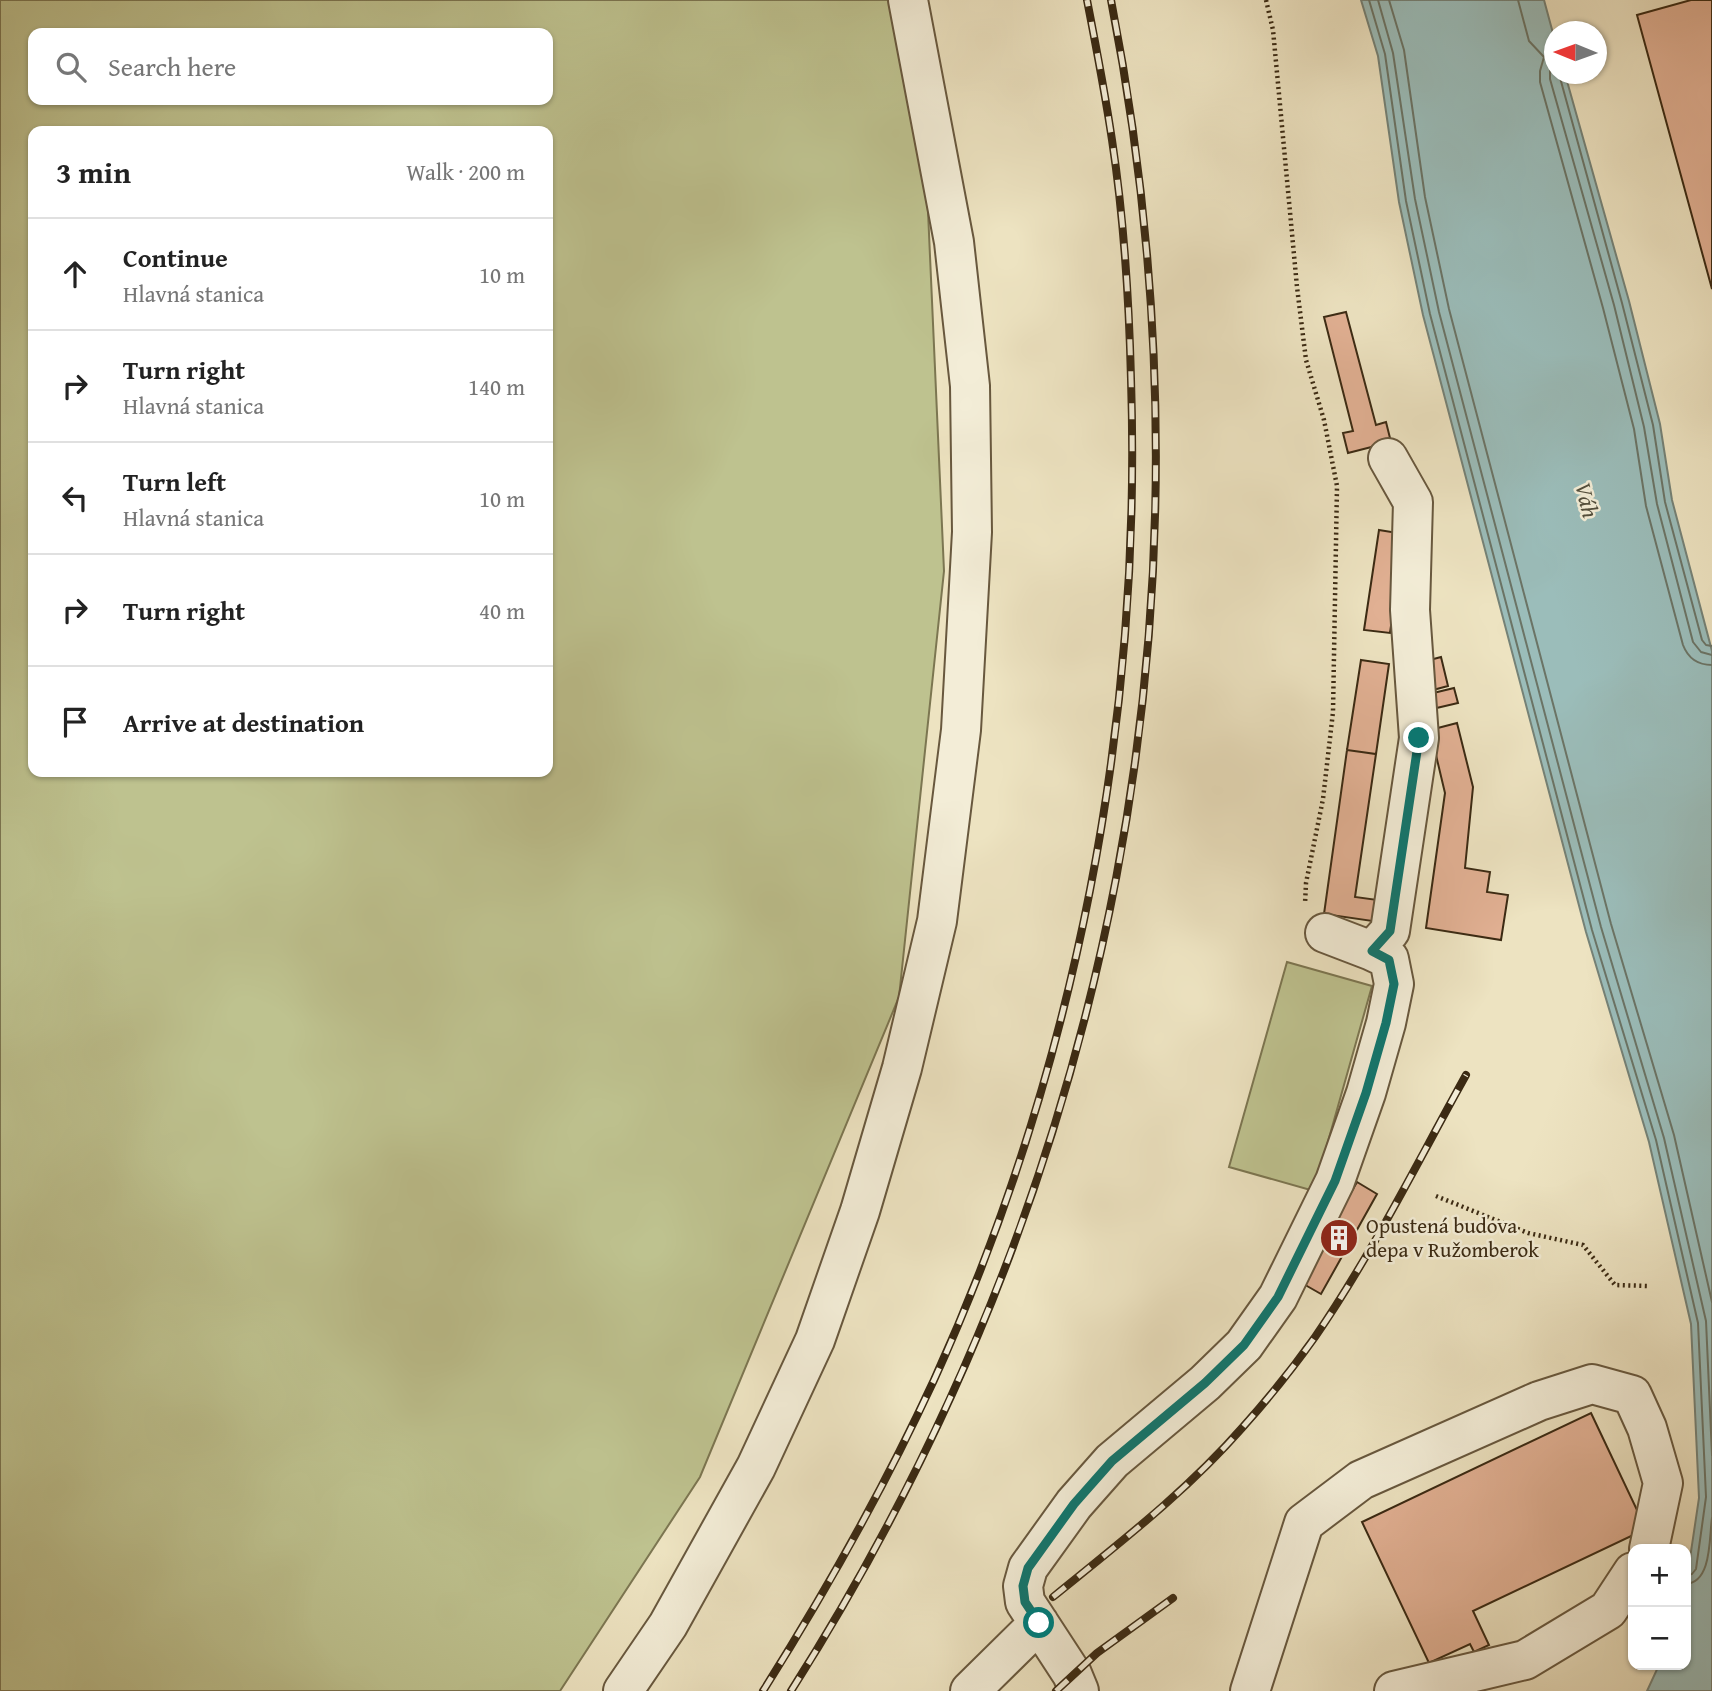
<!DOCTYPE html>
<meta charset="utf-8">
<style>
:root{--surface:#fff;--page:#f2f2f2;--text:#222;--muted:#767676;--line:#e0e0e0}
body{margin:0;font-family:"Gentium Book Plus",serif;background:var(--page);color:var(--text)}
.controls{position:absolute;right:21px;bottom:21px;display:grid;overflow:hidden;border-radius:14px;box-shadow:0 2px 5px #0004}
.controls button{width:63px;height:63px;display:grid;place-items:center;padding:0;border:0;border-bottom:2px solid var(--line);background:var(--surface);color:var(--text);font:35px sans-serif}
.compass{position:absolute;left:1544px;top:21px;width:63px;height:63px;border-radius:50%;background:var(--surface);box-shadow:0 2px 5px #0004;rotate:271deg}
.stop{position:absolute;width:21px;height:21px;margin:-16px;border:5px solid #0f766e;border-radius:50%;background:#fff}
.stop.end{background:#0f766e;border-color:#fff;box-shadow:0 2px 7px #0008}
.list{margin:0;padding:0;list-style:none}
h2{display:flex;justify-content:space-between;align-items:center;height:91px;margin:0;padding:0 28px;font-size:30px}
h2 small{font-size:23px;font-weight:400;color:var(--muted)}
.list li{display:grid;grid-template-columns:46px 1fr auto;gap:21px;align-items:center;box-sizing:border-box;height:112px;padding:0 28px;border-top:2px solid var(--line)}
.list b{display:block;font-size:26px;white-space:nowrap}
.list p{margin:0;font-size:23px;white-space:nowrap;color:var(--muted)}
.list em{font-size:23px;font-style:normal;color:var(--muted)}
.icon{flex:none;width:38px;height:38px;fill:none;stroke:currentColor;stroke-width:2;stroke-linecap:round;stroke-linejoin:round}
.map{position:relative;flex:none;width:1712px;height:1691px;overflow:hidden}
.search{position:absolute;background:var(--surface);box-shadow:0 2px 5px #0004;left:28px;top:28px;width:525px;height:77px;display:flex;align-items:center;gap:18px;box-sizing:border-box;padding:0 24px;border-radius:14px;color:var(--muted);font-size:26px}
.panel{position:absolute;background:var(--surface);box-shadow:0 2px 5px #0004;left:28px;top:126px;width:525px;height:651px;border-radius:14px}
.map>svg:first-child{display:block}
.green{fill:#bec28f;stroke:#7c7651;stroke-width:2;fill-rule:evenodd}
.water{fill:#9bbdba;stroke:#758277;stroke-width:2}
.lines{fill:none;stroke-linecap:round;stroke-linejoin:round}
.shore{stroke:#6b7466;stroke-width:2}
.building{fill:#e1b093;stroke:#3b2a13;stroke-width:2}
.minor-casing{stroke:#68583e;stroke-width:42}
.path{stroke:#3b2a13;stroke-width:4.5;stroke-dasharray:2 3.5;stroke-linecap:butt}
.minor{stroke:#f3edd7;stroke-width:38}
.rail-casing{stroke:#3b2a13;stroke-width:8}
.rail{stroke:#f3edd7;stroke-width:5;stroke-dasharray:16;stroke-linecap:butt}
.route{stroke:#0f766e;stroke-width:9}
.labels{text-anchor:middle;stroke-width:5;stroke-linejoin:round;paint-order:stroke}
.poi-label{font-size:21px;fill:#3b2a13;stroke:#f3edd7;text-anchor:start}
.water-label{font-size:23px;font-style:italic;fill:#534f3d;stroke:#f3edd7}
</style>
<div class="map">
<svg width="1712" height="1691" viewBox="0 0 1712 1691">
<rect width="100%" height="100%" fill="#ede3c1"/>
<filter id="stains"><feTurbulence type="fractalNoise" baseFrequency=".00286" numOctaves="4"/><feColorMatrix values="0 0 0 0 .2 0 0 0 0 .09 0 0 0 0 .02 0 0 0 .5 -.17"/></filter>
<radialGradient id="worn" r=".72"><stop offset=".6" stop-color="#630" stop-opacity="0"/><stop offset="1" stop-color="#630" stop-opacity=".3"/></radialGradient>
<path class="green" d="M0,0h899l27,166 18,405 -45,426 -199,480 -140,214h-560zM33,33h515v67h-515zM33,131h515v641h-515z
M1287,962l85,24 -58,205 -85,-24z"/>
<path class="water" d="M1361,0h183l10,37v37h11l64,227 31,123 12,76 40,151v1040h-65l12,-26h27v-80l13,-87 -8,-174 -42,-182 -63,-210 -163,-617 -24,-113 -21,-146z"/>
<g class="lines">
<path class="shore" d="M1369,0l16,54 21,147 24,113 162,616 64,210 42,183 8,174 -10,72 -4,5 -6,1
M1378,0l15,53 22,146 24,113 162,615 63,211 42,183 6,134
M1389,0l15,50 21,147 24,112 162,615 63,211 38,167
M1518,0l11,41 15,16 -4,14v11l63,226 31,121 12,77 37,139c5,13 15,20 29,20
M1554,63l-4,8v8l64,226 30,122 13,77 36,138 8,10 11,3
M1559,74l63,229 31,122 12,77 37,138 4,5 6,1
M1686,1584c26,-2 23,-46 26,-66"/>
</g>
<path class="building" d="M1691,0h21v289l-75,-274z
M1346,312l30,113 10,-3 5,20 -43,11 -5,-20 10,-2 -29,-114z
M1379,530l25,4 -14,99 -26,-3z
M1441,657l7,29 -15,4 -7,-29z
M1361,660l28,4 -13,90 -29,-4z
M1454,688l4,15 -30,7 -3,-15z
M1457,723l16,64 -8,81 25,4 -3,20 21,3 -7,45 -75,-12 19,-135 -15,-63z
M1347,750l29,4 -21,143 30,4 -6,21 -55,-8z
M1357,1182l20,12 -56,100 -21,-12z
M1591,1413l55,116 -173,82 16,34 -15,7 -4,-8 -41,19 -67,-141z"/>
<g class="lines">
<defs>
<path id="minor" d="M1372,951l18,-20 29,-193 -9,-128 3,-108 -25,-44
M623,1691l45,-66 88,-158 59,-127 45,-129 42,-143 35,-147 24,-191 11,-198 -2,-146 -16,-144 -46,-242
M970,1691l69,-68
M1079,1691l-7,-17 -47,-72 -2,-16 5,-18 46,-64 38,-43 93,-78 39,-38 34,-48 57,-116 31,-88 20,-70 8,-39 -5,-25 -17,-8 -47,-18
M1250,1691l54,-168 57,-43 178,-79 53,-17 40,11 15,33 16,55 -14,66
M1394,1691l131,-31 83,-50 25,-38"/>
</defs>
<use href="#minor" class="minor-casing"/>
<path class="path" d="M1266,0l7,30 24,257 9,73 18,60 13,66 -4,226 -10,87 -17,84 -1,21
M1436,1196l92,37 55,12 32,40 34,1"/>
<use href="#minor" class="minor"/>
<defs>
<path id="rail" d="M1053,1597c65,-53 133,-105 189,-169 26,-29 51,-60 73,-91 57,-83 102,-174 151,-262
M763,1691c63,-100 121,-203 171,-311 142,-312 208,-659 197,-1001 -2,-80 -7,-160 -19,-239 -7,-47 -16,-94 -25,-140
M791,1691c325,-512 436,-1096 320,-1691
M1056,1691l41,-38 76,-55"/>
</defs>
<use href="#rail" class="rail-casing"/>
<use href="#rail" class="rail"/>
</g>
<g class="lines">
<path class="route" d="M1039,1623l-14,-21 -2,-16 5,-18 46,-64 38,-43 93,-78 39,-38 34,-48 57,-116 31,-88 20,-70 8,-39 -5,-24 -17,-9 18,-20 29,-193"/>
</g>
<defs>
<symbol id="building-disc" viewBox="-11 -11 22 22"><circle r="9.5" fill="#8f2418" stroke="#f3edd7"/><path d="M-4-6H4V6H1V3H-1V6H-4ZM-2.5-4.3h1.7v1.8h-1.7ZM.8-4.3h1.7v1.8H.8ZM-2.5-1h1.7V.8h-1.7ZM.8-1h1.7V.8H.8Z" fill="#fff"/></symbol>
</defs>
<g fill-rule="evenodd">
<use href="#building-disc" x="1317" y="1216" width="44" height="44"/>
</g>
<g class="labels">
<g class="poi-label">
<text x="1366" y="1233">Opustená budova<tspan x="1366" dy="24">depa v Ružomberok</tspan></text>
</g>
<g class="water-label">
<text transform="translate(1587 500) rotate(76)" y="8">Váh</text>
</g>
</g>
<rect width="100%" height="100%" filter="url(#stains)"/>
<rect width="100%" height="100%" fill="url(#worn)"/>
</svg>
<div class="controls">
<button>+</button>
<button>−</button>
</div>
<svg class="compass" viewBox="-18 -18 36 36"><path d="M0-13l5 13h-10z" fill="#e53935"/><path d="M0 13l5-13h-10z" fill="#767676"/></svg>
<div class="stop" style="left:1039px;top:1623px"></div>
<div class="stop end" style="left:1419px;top:738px"></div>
<div class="search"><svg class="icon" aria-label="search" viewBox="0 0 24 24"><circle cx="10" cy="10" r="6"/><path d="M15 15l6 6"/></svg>Search here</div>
<section class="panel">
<h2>3 min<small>Walk · 200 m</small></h2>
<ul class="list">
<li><svg class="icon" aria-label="ahead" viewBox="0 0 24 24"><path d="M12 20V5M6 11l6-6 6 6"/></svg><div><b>Continue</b><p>Hlavná stanica</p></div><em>10 m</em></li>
<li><svg class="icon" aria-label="right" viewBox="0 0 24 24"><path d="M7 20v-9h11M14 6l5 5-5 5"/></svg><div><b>Turn right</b><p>Hlavná stanica</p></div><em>140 m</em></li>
<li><svg class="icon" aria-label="left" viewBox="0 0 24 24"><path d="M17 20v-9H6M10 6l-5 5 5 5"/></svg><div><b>Turn left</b><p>Hlavná stanica</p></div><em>10 m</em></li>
<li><svg class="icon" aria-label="right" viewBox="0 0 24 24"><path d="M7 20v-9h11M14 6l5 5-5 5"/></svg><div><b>Turn right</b></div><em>40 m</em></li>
<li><svg class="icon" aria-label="arrive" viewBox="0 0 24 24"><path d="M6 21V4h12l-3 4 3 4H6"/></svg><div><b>Arrive at destination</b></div></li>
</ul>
</section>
</div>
